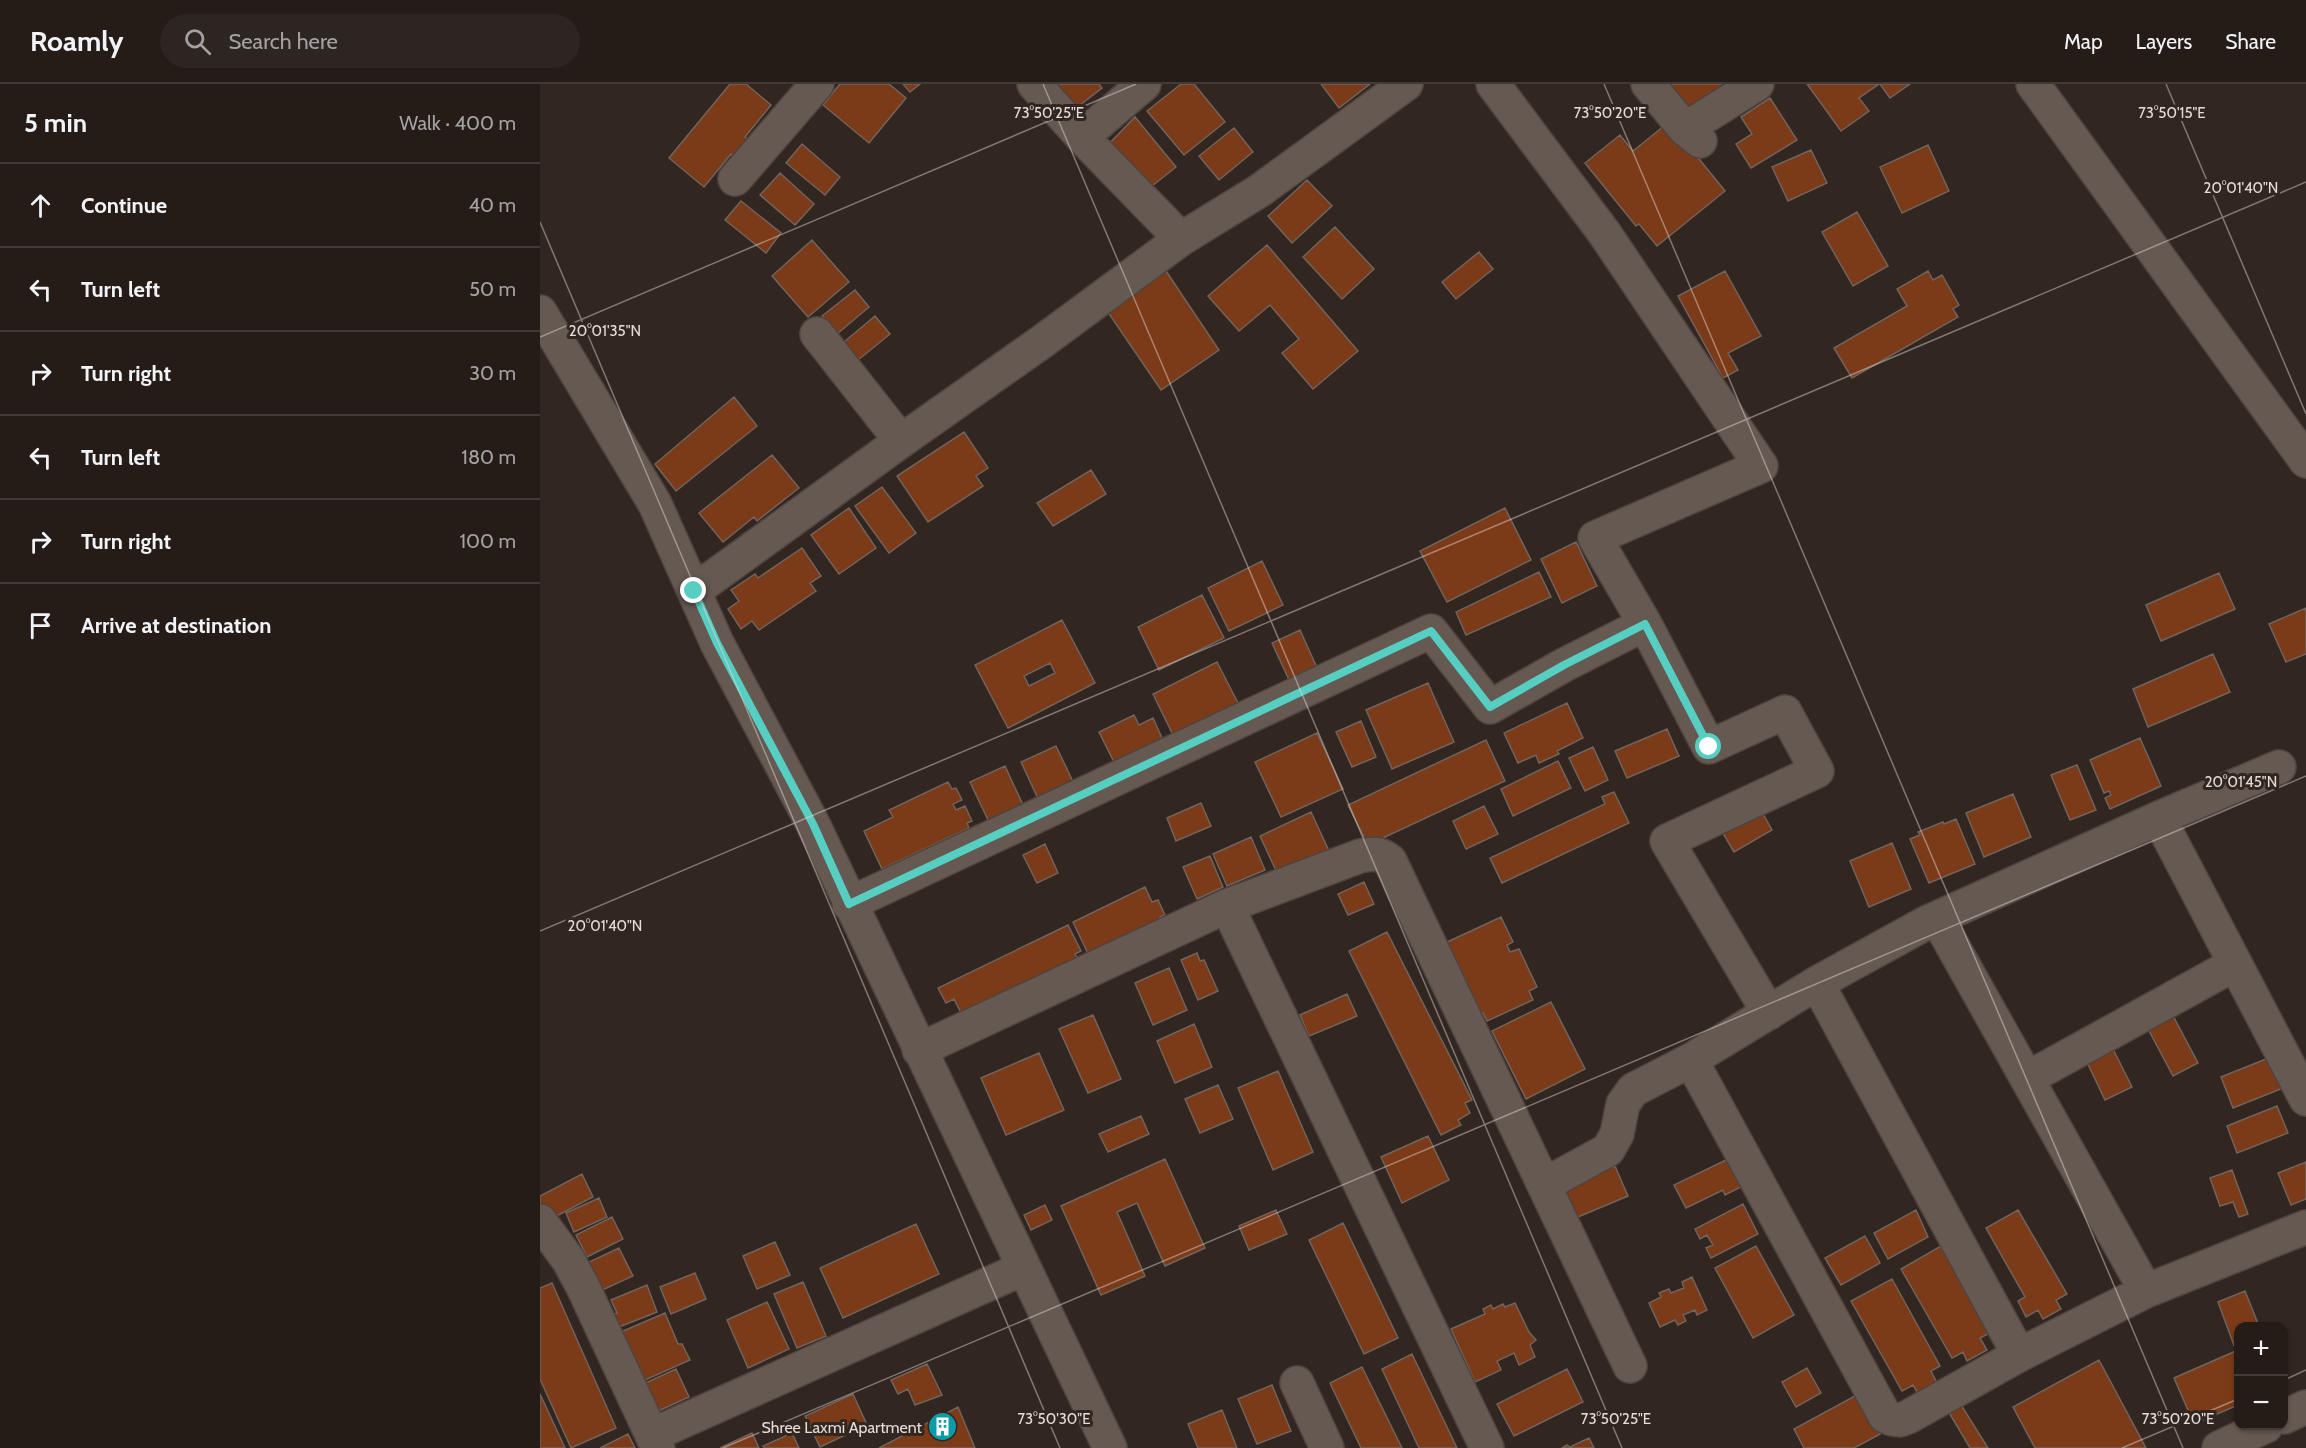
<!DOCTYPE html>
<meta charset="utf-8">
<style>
:root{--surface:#251c18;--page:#2d2521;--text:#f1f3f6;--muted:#a3a1a2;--line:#423a37}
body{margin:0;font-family:Cabin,sans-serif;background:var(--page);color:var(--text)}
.controls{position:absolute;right:18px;bottom:18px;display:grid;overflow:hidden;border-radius:12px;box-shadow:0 2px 4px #0004}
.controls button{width:54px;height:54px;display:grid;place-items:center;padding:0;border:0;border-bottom:2px solid var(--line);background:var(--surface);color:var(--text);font:30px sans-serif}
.stop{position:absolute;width:18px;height:18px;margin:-14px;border:4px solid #56cec2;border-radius:50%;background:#fff}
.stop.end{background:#56cec2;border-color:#fff;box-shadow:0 2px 6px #0008}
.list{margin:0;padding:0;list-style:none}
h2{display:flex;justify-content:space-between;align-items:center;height:78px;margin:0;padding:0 24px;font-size:26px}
h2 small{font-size:20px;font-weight:400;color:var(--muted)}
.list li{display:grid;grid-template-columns:39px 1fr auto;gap:18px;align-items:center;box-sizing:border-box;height:84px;padding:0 24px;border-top:2px solid var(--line)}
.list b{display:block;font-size:22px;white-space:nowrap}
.list em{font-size:20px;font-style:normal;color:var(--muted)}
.icon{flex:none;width:33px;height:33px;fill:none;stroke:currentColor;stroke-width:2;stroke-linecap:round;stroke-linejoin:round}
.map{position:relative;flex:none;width:1766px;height:1364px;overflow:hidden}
header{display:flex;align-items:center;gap:36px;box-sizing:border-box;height:84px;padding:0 30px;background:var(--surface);border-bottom:2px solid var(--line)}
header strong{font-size:28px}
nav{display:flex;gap:33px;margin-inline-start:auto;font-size:21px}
.search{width:420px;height:54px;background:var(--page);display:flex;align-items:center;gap:15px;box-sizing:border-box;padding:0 21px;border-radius:33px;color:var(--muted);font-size:22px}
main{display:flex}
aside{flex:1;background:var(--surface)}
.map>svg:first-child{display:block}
.building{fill:#7b3a18;stroke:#71635d;stroke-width:1.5;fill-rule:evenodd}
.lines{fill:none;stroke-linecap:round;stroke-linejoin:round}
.minor-casing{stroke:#4e4440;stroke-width:36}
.minor{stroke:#665952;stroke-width:33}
.route{stroke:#56cec2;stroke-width:8}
.ticks{fill:none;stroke:#e4dcd9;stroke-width:1.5;stroke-opacity:0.45}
.labels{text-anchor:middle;stroke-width:6;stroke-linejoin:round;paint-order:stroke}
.poi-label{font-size:16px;fill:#e4dcd9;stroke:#312620;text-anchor:end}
.ticks-label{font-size:15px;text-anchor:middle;fill:#e4dcd9;stroke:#312620;stroke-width:6;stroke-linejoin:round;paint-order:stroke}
</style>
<header>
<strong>Roamly</strong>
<div class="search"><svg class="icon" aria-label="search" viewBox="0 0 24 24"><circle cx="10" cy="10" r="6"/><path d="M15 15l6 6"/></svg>Search here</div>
<nav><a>Map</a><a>Layers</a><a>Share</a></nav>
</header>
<main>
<aside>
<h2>5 min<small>Walk · 400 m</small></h2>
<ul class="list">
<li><svg class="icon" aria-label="ahead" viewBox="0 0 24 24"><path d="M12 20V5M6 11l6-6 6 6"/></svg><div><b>Continue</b></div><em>40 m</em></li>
<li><svg class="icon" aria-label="left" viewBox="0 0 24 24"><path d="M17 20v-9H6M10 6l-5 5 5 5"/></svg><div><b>Turn left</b></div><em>50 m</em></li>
<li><svg class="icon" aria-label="right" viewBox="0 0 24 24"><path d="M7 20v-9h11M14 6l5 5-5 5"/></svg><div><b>Turn right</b></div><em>30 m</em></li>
<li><svg class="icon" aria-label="left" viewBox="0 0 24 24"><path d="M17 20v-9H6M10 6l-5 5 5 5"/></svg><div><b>Turn left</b></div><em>180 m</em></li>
<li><svg class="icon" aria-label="right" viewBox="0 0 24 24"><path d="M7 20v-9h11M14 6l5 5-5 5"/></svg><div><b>Turn right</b></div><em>100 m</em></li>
<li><svg class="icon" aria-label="arrive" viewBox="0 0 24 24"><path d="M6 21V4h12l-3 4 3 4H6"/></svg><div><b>Arrive at destination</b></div></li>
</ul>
</aside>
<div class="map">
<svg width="1766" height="1364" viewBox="0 0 1766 1364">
<rect width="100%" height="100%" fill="#312620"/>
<path class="building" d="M190,0h16l25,21 -26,32 5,4 -14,17 -5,-4 -27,33 -35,-29z
M300,0h49l17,14 -37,45 -46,-38z
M363,0h17l-10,8z
M508,0h51l3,4 -31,24z
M641,0h13l31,38 -41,33 -37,-44z
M781,0h49l-31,24z
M1130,0h62l-39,30z
M1267,0h72l-20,14 10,13 -28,20z
M1340,0h30l-20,14z
M1230,14l27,42 -46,28 -15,-24 16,-10 -11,-17z
M595,33l41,50 -29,23 -44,-40z
M1129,38l56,69 -68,55 -18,-22 -3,2 -51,-63 35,-28 13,16z
M694,44l19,24 -34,28 -20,-24z
M262,60l38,33 -15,18 -39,-32z
M1388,61l21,46 -47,22 -22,-46z
M1271,66l16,33 -39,18 -16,-34z
M240,89l34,31 -19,21 -35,-30z
M767,96l25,26 -40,37 -24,-27z
M201,117l40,32 -15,20 -41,-33z
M1317,128l31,54 -35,20 -31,-54z
M795,143l39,42 -32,30 -39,-42z
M272,156l37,42 -41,35 -36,-41z
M727,161l91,106 -45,38 -31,-36 17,-14 -29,-34 -31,26 -31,-35z
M939,168l14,17 -37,30 -14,-17z
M620,178l59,88 -58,40 -60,-88z
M1185,187l36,65 -33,17 10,17 -15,8 -45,-82z
M1388,187l5,9 9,-5 17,30 -6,4 5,8 -106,61 -18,-30 73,-42 -10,-17z
M315,206l14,17 -32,27 -15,-18z
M335,232l15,18 -38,31 -14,-18z
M194,313l23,29 -81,65 -21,-27z
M424,348l24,36 -12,8 7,10 -55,36 -31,-46z
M232,371l27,33 -42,33 -3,-4 -31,25 -24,-29z
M551,386l15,24 -53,32 -16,-23z
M342,403l34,46 -27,20 -34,-47z
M309,424l27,40 -37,26 -28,-39z
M965,424l26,52 -84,42 -27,-51z
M1036,458l21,44 -35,17 -21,-44z
M262,464l19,28 -11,7 6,8 -57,39 -7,-9 -11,8 -13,-20 11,-8 -8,-11 24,-16 3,4z
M722,477l21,44 -54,26 -21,-43z
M999,488l12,25 -85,38 -10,-23z
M1679,489l16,36 -74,32 -15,-36z
M662,511l22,43 -65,32 -21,-43z
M1766,524v46l-20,8 -17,-38z
M522,536l33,63 -87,45 -33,-63zM510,579l5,10 -26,13 -5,-10z
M760,546l19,42 -28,12 -19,-41z
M1673,570l17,38 -82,35 -15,-38z
M677,578l22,43 -65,32 -21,-43z
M888,599l26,59 -62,27 -26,-59z
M1027,619l16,35 -26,13 2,3 -20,9 -3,-8 -18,8 -14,-30z
M594,631l5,10 14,-7 13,29 -48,23 -19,-38z
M821,637l15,36 -24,10 -16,-35z
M1127,645l12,27 -52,22 -12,-27z
M777,649l26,56 -62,28 -26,-55z
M1600,654l21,48 -51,23 -5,-11 6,-3 -2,-4 -5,2 -14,-33z
M946,656l19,41 -137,64 -20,-40z
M516,662l19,40 -35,17 -19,-41z
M1053,663l15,33 -23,11 -16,-33z
M1018,677l13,27 -58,28 -12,-27z
M1537,681l19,45 -26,10 -19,-45z
M465,682l18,39 -34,17 -19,-40z
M408,698l4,7 4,-1 6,12 -9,4 3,6 9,-4 7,15 -5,2 2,5 -87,41 -18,-38 29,-14 -4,-7z
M1074,708l15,31 -127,60 -12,-25 115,-54 -3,-7z
M1473,710l18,43 -47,20 -18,-44z
M661,719l10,23 -35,15 -9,-23z
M1217,719l15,27 -38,22 -16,-27z
M944,722l14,28 -32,15 -13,-28z
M771,728l18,39 -51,24 -18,-39z
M1416,735l19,45 -46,19 -19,-44 10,-4 -2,-3 25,-10 1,2z
M711,753l14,33 -38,16 -14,-32z
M1352,759l19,46 -42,18 -19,-46z
M505,760l13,29 -21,10 -14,-28z
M670,772l13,31 -26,12 -14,-32z
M824,798l10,22 -26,11 -10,-21z
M605,803l7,15 6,-2 7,15 -5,2 4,10 -72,35 -19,-40z
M961,833l12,25 -6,3 3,7 9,-3 18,38 -8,4 4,9 -46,21 -4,-8 -13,7 -25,-77z
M528,841l13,26 -6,3 8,14 -122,45 -7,-14 -8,4 -8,-15z
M847,848l85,168 -7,3 5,10 -12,7 3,5 -20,10 -92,-184z
M657,869l3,8 4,-1 14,31 -20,9 -17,-40z
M629,884l18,42 -34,15 -18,-42z
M807,910l10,22 -48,20 -9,-21z
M1011,918l34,67 -59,30 -34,-68z
M1631,928l27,51 -25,13 -27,-51z
M553,931l28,64 -33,14 -29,-64z
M654,940l18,43 -37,16 -18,-42z
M1571,961l21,42 -27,13 -20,-42z
M499,969l25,57 -58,25 -25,-57z
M1731,973l12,31 -50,20 -12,-31z
M738,987l35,81 -40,18 -35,-82z
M678,1001l15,34 -33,14 -15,-34z
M1737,1022l11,27 -51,20 -10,-27z
M601,1032l8,18 -41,18 -9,-18z
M888,1052l21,44 -47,23 -21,-46z
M625,1075l40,89 -40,18 -28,-63 -20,9 28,64 -44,19 -40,-89z
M1188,1075l13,28 -16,8 -2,-5 -37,18 -12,-23z
M1766,1078v37l-15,6 -13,-32z
M1075,1082l13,30 -62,26 -13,-30z
M1692,1086l16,44 -9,3 -6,-15 -13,4 -10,-28z
M42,1090l11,23 -46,24 -7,-14v-11z
M59,1114l8,19 -33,15 -8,-19z
M1203,1120l15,30 -47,24 -5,-10 7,-3 -6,-10 -7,4 -5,-10z
M505,1121l7,15 -21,10 -7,-15z
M736,1126l11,24 -38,16 -10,-24z
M1376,1126l12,27 -40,22 -14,-26z
M1478,1126l49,84 -11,6 5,9 -18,10 -5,-9 -12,7 -8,-16 7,-4 -39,-69z
M72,1133l11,22 -36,18 -11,-22z
M803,1139l55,115 -34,16 -55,-114z
M376,1140l23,50 -96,44 -23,-50z
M1325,1152l15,27 -39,22 -16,-27z
M235,1158l15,33 -33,14 -14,-33z
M1216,1162l38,69 -41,23 -38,-70z
M1401,1162l49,87 -10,5 7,12 -20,11 -4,-9 -11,6 -51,-89z
M79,1164l14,28 -35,16 -13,-28z
M155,1189l11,26 -35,15 -11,-27z
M1152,1193l15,33 -10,5 -2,-5 -12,5 3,6 -8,4 -3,-5 -15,7 -11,-24 12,-6 -2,-4 10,-4 2,4 13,-5 -2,-6z
M1352,1195l48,87 -9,5 6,12 -19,11 -5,-9 -11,6 -51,-90z
M263,1198l23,54 -29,12 -23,-54z
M12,1199l64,145 -45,20 -31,-69v-91z
M107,1201l10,27 -43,17 -5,-13 8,-3 -6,-13z
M1705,1207l14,35h-21v21l-3,1 -17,-46z
M227,1218l22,47 -41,19 -21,-48z
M975,1219l14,29 7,8 -6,5 5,12 -16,8 -5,-12 -17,8 4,9 -26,12 -24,-53 34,-15 -2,-5 8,-4 2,4 10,-5 2,3z
M125,1229l13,31h4l8,16 -47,21 -22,-49z
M1698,1266v55l-44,19 -20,-46z
M872,1270l45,94h-38l-37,-79z
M1559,1276l47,88h-111l-22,-41z
M387,1280l15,31 -27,10 -7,-16 -10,5 -7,-14z
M822,1283l40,81h-41l-31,-65z
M1267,1284l14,25 -25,14 -14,-25z
M136,1285l13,28 -35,16 -13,-28z
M1027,1285l16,33 -69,34 -17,-32z
M732,1301l19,46 -34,13 -19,-45z
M1324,1307l22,40 -32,17h-50l-10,-19z
M1413,1308l35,56h-18l-29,-49z
M0,1310l25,54h-25z
M313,1310l14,31 -47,22 -15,-31z
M418,1323l17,41h-96z
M682,1326l15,38h-39l-10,-24z
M212,1349l7,15h-39z
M252,1349l7,15h-35l-1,-2z
M88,1350l7,14h-35z
M1049,1354l5,10h-32l5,-3 3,2z"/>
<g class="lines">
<defs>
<path id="minor" d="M494,0l48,53 99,102
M953,0l112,150 156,232 -166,72 50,86
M1108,0l37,45 15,12
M1493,0l273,377
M1145,45l72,-45
M542,53l62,-53
M195,95l82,-95
M0,228l115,192 62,139 96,181 297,624
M277,250l84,107
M154,507l207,-150 142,-100 138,-102 78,-48 147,-107
M1619,734l147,281
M309,820l582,-273 59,76 74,-42 81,-41 64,123 76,-35 32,59 -150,70 102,172
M687,822l260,542
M1397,834l209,373 160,-64
M1277,899l202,372
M379,966l308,-144 133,-50c12,-2 19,-4 30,5l240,505
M1151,976l194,356 7,3 8,1 8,-3 111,-62 127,-64
M1488,994l207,-114
M1004,1101l64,-35 9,-16 6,-30 10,-14 58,-30 126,-77 109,-60 233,-105 120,-51
M0,1137l29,40 14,26 75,161
M757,1299l30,65
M1744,1333l22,-10
M112,1351l372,-167
M1679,1364l47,-22"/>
</defs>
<use href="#minor" class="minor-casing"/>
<use href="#minor" class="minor"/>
</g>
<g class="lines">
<path class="route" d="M154,507l23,52 96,181 36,80 582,-273 59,76 74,-42 81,-41 64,123"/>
</g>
<path class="ticks" d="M503,0l579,1364M1064,0l579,1364M1626,0l140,330M0,138l520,1226M0,253l596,-253M0,847l1766,-749M1744,1296l22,-10M183,1364l1583,-672M1582,1364l116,-49"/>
<defs>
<symbol id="building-disc" viewBox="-11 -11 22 22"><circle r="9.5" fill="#0f9aa8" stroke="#312620"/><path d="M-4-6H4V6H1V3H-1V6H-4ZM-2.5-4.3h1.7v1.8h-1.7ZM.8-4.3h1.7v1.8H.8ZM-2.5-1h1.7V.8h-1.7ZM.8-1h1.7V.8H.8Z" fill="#fff"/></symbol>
</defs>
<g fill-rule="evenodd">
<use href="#building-disc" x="386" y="1326" width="33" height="33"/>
</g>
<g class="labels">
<g class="poi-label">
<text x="382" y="1349">Shree Laxmi Apartment</text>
</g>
</g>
<g class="ticks-label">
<text x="509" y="34">73°50'25"E</text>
<text x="1070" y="34">73°50'20"E</text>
<text x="1632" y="34">73°50'15"E</text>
<text x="1701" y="109">20°01'40"N</text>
<text x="65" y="252">20°01'35"N</text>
<text x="1701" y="703">20°01'45"N</text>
<text x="65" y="847">20°01'40"N</text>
<text x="514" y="1340">73°50'30"E</text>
<text x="1076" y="1340">73°50'25"E</text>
<text x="1638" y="1340">73°50'20"E</text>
</g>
</svg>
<div class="controls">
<button>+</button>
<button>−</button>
</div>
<div class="stop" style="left:1169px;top:663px"></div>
<div class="stop end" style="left:154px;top:507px"></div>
</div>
</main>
